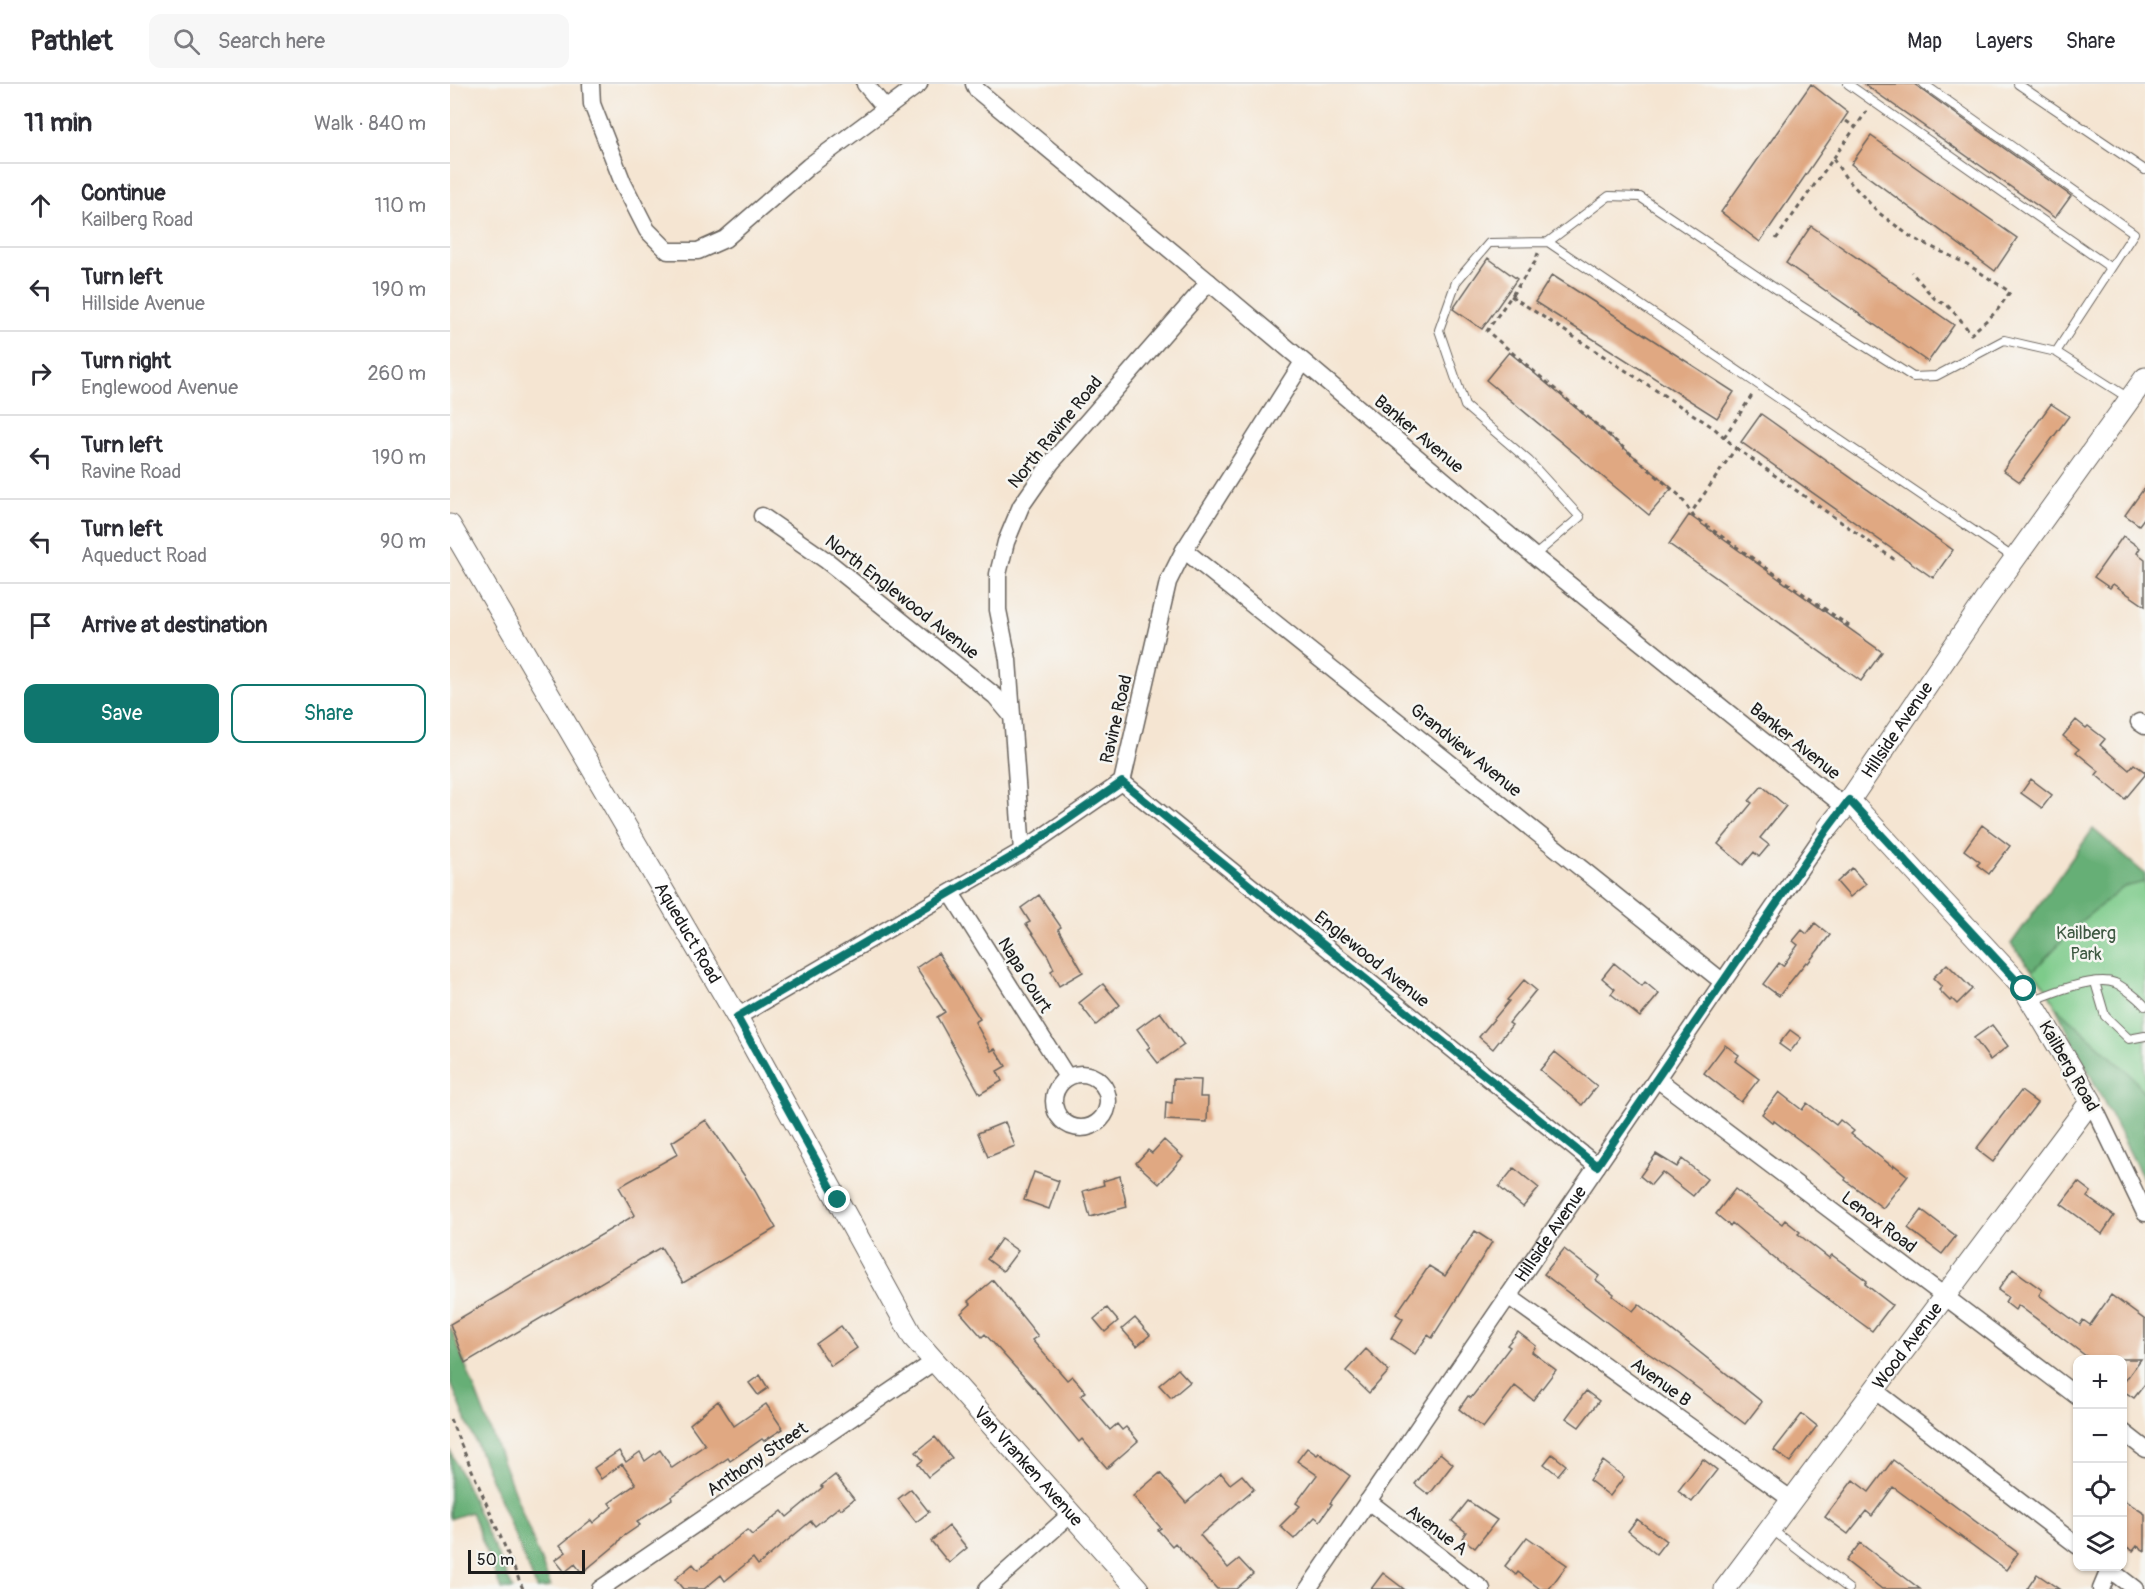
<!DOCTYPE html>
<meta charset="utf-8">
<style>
:root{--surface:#fff;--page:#f7f7f7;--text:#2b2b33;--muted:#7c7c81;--line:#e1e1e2;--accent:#0f766e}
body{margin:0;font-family:Pangolin,sans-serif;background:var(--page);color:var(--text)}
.controls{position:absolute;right:18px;bottom:18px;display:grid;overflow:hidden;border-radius:12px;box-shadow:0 2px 4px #0004}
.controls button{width:54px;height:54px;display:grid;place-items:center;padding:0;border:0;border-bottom:2px solid var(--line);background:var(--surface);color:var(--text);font:30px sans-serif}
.scale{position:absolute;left:18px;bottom:15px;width:117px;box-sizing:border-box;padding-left:6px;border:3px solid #1c1c1c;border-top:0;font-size:16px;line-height:21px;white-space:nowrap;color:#1c1c1c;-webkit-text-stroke:4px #f6f6f2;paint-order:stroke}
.stop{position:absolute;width:18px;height:18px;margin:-14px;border:4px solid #0f766e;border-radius:50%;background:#fff}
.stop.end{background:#0f766e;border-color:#fff;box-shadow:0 2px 6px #0008}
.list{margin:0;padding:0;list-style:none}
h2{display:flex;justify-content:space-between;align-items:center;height:78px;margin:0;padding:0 24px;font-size:26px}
h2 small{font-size:20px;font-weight:400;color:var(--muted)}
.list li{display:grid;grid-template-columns:39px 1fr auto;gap:18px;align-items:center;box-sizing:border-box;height:84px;padding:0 24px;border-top:2px solid var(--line)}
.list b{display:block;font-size:22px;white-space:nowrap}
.list p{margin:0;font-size:20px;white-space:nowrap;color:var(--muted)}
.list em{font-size:20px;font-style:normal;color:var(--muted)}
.actions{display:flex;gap:12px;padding:18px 24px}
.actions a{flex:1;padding:14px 0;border:2px solid var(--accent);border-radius:12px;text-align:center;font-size:21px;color:var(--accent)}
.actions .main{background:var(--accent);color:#fff}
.icon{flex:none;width:33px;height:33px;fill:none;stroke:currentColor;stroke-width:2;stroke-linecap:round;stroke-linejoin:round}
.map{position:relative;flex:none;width:1695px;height:1505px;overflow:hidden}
header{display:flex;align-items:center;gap:36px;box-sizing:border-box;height:84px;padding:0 30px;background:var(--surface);border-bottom:2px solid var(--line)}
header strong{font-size:28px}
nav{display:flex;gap:33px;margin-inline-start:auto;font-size:21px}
.search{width:420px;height:54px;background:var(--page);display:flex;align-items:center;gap:15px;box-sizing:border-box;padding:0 21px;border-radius:12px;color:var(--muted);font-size:22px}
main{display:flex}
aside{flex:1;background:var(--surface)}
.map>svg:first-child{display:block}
.green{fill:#7dcb8a;stroke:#4c7453;stroke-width:1.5}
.forest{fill:#66af76;stroke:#416649;stroke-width:1.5}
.building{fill:#e0a882}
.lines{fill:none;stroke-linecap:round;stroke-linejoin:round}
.service-casing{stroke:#68625c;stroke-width:10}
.minor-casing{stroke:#68625c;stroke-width:19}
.tertiary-casing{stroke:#68625c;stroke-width:23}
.path{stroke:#68625c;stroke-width:3;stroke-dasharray:4.5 4.5;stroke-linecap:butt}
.service{stroke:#fff;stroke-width:8}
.minor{stroke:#fff;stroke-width:16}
.tertiary{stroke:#fff;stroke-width:21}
.route{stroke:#0f766e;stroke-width:8}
.labels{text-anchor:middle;stroke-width:5;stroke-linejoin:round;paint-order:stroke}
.street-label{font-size:18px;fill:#1c1c1c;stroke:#f6f6f2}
.park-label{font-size:18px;fill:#3e5942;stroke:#f6f6f2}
</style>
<header>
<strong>Pathlet</strong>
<div class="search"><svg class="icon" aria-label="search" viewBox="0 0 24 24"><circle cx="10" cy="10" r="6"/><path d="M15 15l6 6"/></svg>Search here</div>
<nav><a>Map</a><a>Layers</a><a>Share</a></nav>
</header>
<main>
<aside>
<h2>11 min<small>Walk · 840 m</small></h2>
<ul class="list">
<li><svg class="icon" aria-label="ahead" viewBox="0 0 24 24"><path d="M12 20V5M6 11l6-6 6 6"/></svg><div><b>Continue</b><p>Kailberg Road</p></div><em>110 m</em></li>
<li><svg class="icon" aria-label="left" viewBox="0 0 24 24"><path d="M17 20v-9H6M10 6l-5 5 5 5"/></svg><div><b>Turn left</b><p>Hillside Avenue</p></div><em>190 m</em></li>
<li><svg class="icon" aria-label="right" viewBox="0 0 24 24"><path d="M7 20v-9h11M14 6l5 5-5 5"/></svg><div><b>Turn right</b><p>Englewood Avenue</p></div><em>260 m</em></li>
<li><svg class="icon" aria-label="left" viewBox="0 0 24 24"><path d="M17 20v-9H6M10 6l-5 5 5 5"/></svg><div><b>Turn left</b><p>Ravine Road</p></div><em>190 m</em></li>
<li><svg class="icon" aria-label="left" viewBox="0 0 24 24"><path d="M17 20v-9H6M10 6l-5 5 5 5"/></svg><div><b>Turn left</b><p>Aqueduct Road</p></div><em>90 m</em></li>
<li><svg class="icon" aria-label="arrive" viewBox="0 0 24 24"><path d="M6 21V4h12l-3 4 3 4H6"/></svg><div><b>Arrive at destination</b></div></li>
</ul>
<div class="actions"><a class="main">Save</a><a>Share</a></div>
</aside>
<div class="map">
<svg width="1695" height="1505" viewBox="0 0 1695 1505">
<rect width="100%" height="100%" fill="#f6f6f2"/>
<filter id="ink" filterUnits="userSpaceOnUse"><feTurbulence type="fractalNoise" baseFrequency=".0167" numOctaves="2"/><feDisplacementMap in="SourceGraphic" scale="12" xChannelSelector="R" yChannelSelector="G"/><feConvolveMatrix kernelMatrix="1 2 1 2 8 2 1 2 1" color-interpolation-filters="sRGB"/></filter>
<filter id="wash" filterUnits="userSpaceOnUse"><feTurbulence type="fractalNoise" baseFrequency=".008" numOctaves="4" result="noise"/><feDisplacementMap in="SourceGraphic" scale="24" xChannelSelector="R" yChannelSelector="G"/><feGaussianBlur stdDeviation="1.35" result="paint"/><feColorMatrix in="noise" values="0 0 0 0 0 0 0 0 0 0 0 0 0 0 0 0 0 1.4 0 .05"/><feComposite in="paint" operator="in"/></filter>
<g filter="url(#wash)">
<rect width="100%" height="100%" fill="#f5e5d2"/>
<path class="green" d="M1643,745l52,45v308l-99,-194 -35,-44z"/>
<path class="forest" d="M1643,745l52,45v8l-21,5 -44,35 -47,49 -22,-27z
M1605,922l76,69 14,19v88z
M0,1241l101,262 -14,2 -87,-208z
M0,1366l63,139h-12l-30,-77 -21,7z"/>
<g id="blocks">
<path class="building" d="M1361,0l37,29 -88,129 -39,-30z
M1414,0h50l157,112 -16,22z
M1421,52l146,102 -22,33 -144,-107z
M1361,142l143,99 -26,37 -142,-99z
M1038,174l29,21 -35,50 -29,-20z
M1102,191l182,117 -17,26 -182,-116z
M1059,268l163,136 -23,27 -163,-135z
M1601,320l18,12 -49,66 -17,-12z
M1311,330l192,136 -20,28 -192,-136z
M1695,403v30l-6,8 -14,-10z
M1239,431l193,137 -21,29 -192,-137z
M1673,452l17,12 -3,5 8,6v47l-32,-22 -3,4 -16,-11z
M1626,636l10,8 2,-2 17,13 -5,6 29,25 5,-6 11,8v3l-20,24 -29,-24 3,-4 -23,-19 3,-3 -16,-13z
M1581,695l21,16 -10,13 -21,-15z
M1312,702l24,20 -26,32 9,7 -10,12 -5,-5 -11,13 -25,-21 34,-41 -3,-2z
M1532,741l28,21 -21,28 -12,-9 3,-3 -16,-12z
M1402,784l14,16 -16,13 -13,-15z
M589,811l22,32 -3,2 25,43 -24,14 -8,-15 3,-2 -6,-13 -22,-32 4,-2 -9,-14z
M1365,839l15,12 -22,28 -2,-1 -27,34 -16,-12 16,-21 4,3 15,-21 -5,-4 9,-11 5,4z
M488,869l42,66 -5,3 16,29 4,-2 11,17 -9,5 5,10 -22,13 -43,-77 8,-5 -29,-44z
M1164,879l28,23 3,-4 14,12 -19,23 -29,-23 4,-5 -13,-11z
M1497,880l25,25 -15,15 -5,-5 -2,2 -11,-11 3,-3 -9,-9z
M1074,896l12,10 -27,33 3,2 -19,24 -14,-12 30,-36 -2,-1z
M653,900l17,21 -24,20 -17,-22z
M710,928l24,33 -26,18 -11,-14 3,-2 -13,-18z
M1542,941l16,21 -18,14 -16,-22z
M1340,946l11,8 -11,14 -11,-8z
M1275,961l14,10 -4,6 24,18 -18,23 -37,-29z
M1105,968l42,34 -15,19 -42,-35z
M723,995l28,1 -1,17h8l-1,25 -42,-2 1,-18 6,1z
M1571,1007l16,12 -44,59 -17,-13z
M1329,1008l23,18 5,-7 29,22 4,-5 14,11 -3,3 42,33 1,-2 14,11 -25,32 -38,-28 1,-2 -31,-26 -41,-31 -1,2 -11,-9z
M256,1036l49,71 21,37 -93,55 -22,-36 -196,116 -15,-39 185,-109 -16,-28 59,-33 -6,-12z
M555,1038l10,24 -27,11 -10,-24z
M714,1056l19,17 -24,27 -23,-21 12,-13 4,3z
M1206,1070l21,13 5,-8 25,20 -14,17 -31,-24 -11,13 -11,-9z
M1064,1084l25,20 -16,19 -24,-20z
M584,1088l25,9 -10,28 -25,-9z
M670,1092l7,31 -37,10 -7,-26 21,-6 -1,-4z
M1628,1098l13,10 -4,5 27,19 -12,18 -41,-30z
M1285,1105l47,35 3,-4 15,12 -2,2 31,24 3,-3 35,26 -2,3 27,21 -20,26 -86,-63 -54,-45 -2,3 -14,-12z
M1472,1126l34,26 -14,18 -34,-26z
M1025,1147l17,11 -60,96 -4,-3 -13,19 -24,-16 12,-19 -7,-5 33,-48 16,10z
M551,1155l17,12 -15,20 -16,-12z
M1114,1165l35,27 -3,4 18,14 -1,2 20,15 6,-7 123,98 -17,22 -66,-50 -40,-27 -95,-73z
M1563,1185l29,21 -3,5 41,30 3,-5 7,5 21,-30 34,25v64l-11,14 -12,-8v-5l19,-26h-51l-72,-54 -3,5 -10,-8 3,-5 -10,-7z
M543,1196l45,56 -6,4 35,40 5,-4 14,16 -5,4 29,34 7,-6 5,6 4,-3 12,14 -31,27 -25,-29 -3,3 -45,-54 -49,-54 -3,3 -21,-24 10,-9 -3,-3z
M657,1224l11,13 -13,11 -11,-13z
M685,1234l15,17 -13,11 -15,-17z
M391,1242l16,22 -26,18 -15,-22z
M1068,1248l18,14 -4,6 24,18 -23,30 -18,-14 -32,42 -24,-19 9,-13 3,2 20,-26 19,-25 -3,-2z
M916,1265l23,22 -20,22 -23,-22z
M728,1285l12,13 -19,16 -12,-13z
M310,1291l8,13 -10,7 -9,-12z
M1136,1307l13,10 -20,26 -13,-9z
M268,1317l16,25 32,-22 17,25 -19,12 -2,-2 -32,22 -2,-3 -57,39 1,2 -35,23 3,3 -19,13 -4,6 -35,29 -7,-9 -10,8 -10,-12 11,-8 -6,-7 31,-25 2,3 19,-16 -3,-4 27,-19 -14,-20 -21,15 -7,-11 25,-17 7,11 14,-10 5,9 15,-11 12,18 33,-23 -15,-21z
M1352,1330l15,12 -27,36 -16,-12z
M485,1353l17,21 -24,19 -10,-13 5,-4 -7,-8z
M857,1364l10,7 2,-2 31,23 -20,27 2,1 -12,17 -5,-4 -21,22 -14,-13 20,-20 -4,-3 21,-28 -20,-14z
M990,1369l13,11 -24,31 -14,-11z
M1102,1370l14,11 -8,10 -14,-11z
M1253,1375l14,11 -25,32 -14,-11z
M1443,1376l125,93 -12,17 -113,-83 -21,29 -6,-5 -18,23 -23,-17 28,-37 16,12z
M1153,1377l21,16 -14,19 -21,-16z
M710,1389l26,30 35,-30 9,11 12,-9 12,14 -54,46 28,33 11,-9 14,15 -17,15h-19l-42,-46 -3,3 -14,-16 3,-2 -28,-32z
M385,1391l19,24 -13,10 -2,-2 -24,19 -4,-5 -53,44 -5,-7 -28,23 -4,-6 -17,14h-21l-8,-10 18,-15 5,6 49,-40 5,5 30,-24 5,6 36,-30 -2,-1z
M461,1405l18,23 -13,10 -18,-23z
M1672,1415l23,15v37l-8,-5 -4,5 -11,-7z
M1018,1417l29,19 -22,28 -13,-10 4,-6 -14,-11z
M1187,1435l29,22 -10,13 -28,-23z
M499,1442l18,22 -18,15 -18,-22z
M1077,1453l40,28 -18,24h-9l-22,-17 -2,3 -11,-9z
M1410,1459l60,46h-38l-36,-28z
M933,1489l21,16h-33z
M1587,1490l22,15h-32z"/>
</g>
</g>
<g filter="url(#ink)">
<use href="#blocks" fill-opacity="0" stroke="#68625c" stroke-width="1.5"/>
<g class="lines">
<defs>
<path id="service" d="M1398,0l263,184
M1568,0l127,86
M1098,158l466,316
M1606,268l74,47
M1084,472l46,-39 -51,-56 -64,-55 -26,-76 17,-48 33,-39 59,-1 61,-46 31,1 160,108 113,72 23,-1 68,-36 52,12 78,-119 -210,-149
M1645,898l10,34 24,23 16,-3
M1582,917c19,-8 63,-26 83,-18 9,4 23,15 30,23
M1321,1445l78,60"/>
<g id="minor">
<path d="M141,0l1,20 31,79 24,47 21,21h30l27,-12 84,-73 110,-82"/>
<path d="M415,0l21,25"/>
<path d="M524,0l3,6 232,192 325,274 311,251"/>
<path d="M312,432l65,45 168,135 16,19"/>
<path d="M734,466l539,432"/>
<path d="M1689,638l6,4"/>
<path d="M672,698l475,384"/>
<path d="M572,767l-14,-191 -10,-50v-36l8,-32 15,-36 30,-43 158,-181"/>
<path d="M501,809l116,184"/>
<path d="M287,933l285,-166 100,-69 46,-200 16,-32 119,-188"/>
<circle cx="631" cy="1017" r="27"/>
<path d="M1207,995l421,318"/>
<path d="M1641,1017l54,112"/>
<path d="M1058,1212l284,204"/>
<path d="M1424,1306l204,156"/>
<path d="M1672,1347l23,18"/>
<path d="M918,1417l114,88"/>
<path d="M1655,1482l30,23"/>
<path d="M150,1505l335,-228"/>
<path d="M537,1505l84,-75"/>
<path id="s1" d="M858,1505l520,-761"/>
<path d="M1651,1505l8,-19"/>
</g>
<g id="tertiary">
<path id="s2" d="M0,441l287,492 176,320 225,252"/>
<path id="s3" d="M1378,744l17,-21 143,-211 157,-218"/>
<path id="s4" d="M1275,1505l366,-488 -67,-112 -175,-189"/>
</g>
</defs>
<use href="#service" class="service-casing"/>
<use href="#minor" class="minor-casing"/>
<use href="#tertiary" class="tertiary-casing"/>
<path class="path" d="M1396,37l9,6
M1383,75l13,19 33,35 32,24 56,27 43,28 -14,20 -25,22 -11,-15 -12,-13 -13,-7 -24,-27
M1326,155l91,-128
M1088,169l-3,9 -48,69 193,165 14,21 155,109
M1061,212l203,132 22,20 -45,65
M1274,353l29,-43
M1286,364l159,112
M0,1335l73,170"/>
<use href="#service" class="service"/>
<use href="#minor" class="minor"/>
<use href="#tertiary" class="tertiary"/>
</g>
</g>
<g class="lines" filter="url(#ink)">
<path class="route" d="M388,1116l-101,-183 285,-166 100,-69 475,384 231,-338 21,-28 175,189"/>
</g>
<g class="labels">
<g class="street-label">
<text transform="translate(605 348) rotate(-51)" y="6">North Ravine Road</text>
<text transform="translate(969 350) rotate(40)" y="6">Banker Avenue</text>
<text transform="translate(452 513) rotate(38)" y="6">North Englewood Avenue</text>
<text transform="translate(666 635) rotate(-77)" y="6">Ravine Road</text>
<text dy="6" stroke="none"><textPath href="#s3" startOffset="120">Hillside Avenue</textPath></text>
<text transform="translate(1345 657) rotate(39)" y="6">Banker Avenue</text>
<text transform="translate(1016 666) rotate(39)" y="6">Grandview Avenue</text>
<text dy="6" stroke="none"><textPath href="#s2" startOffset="472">Aqueduct Road</textPath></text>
<text transform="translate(922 875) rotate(39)" y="6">Englewood Avenue</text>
<text transform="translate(575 891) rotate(58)" y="6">Napa Court</text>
<text transform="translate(1619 982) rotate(60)" y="6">Kailberg Road</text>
<text transform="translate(1429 1138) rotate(37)" y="6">Lenox Road</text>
<text dy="6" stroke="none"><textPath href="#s1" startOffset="430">Hillside Avenue</textPath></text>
<text dy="6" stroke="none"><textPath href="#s4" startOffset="304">Wood Avenue</textPath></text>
<text transform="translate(1211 1298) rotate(36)" y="6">Avenue B</text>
<text transform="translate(307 1375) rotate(-34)" y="6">Anthony Street</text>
<text dy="6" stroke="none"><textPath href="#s2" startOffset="1108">Van Vranken Avenue</textPath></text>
<text transform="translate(987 1446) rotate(37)" y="6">Avenue A</text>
</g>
<g class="park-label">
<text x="1636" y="855">Kailberg<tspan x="1636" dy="21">Park</tspan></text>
</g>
</g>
</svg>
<div class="controls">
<button>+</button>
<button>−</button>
<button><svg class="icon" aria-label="locate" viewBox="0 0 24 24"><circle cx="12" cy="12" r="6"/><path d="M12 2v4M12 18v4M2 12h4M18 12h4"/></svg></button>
<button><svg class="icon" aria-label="layers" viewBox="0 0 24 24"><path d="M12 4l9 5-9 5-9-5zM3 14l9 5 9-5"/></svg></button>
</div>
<div class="scale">50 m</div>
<div class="stop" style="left:1574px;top:905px"></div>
<div class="stop end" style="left:388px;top:1116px"></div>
</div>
</main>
